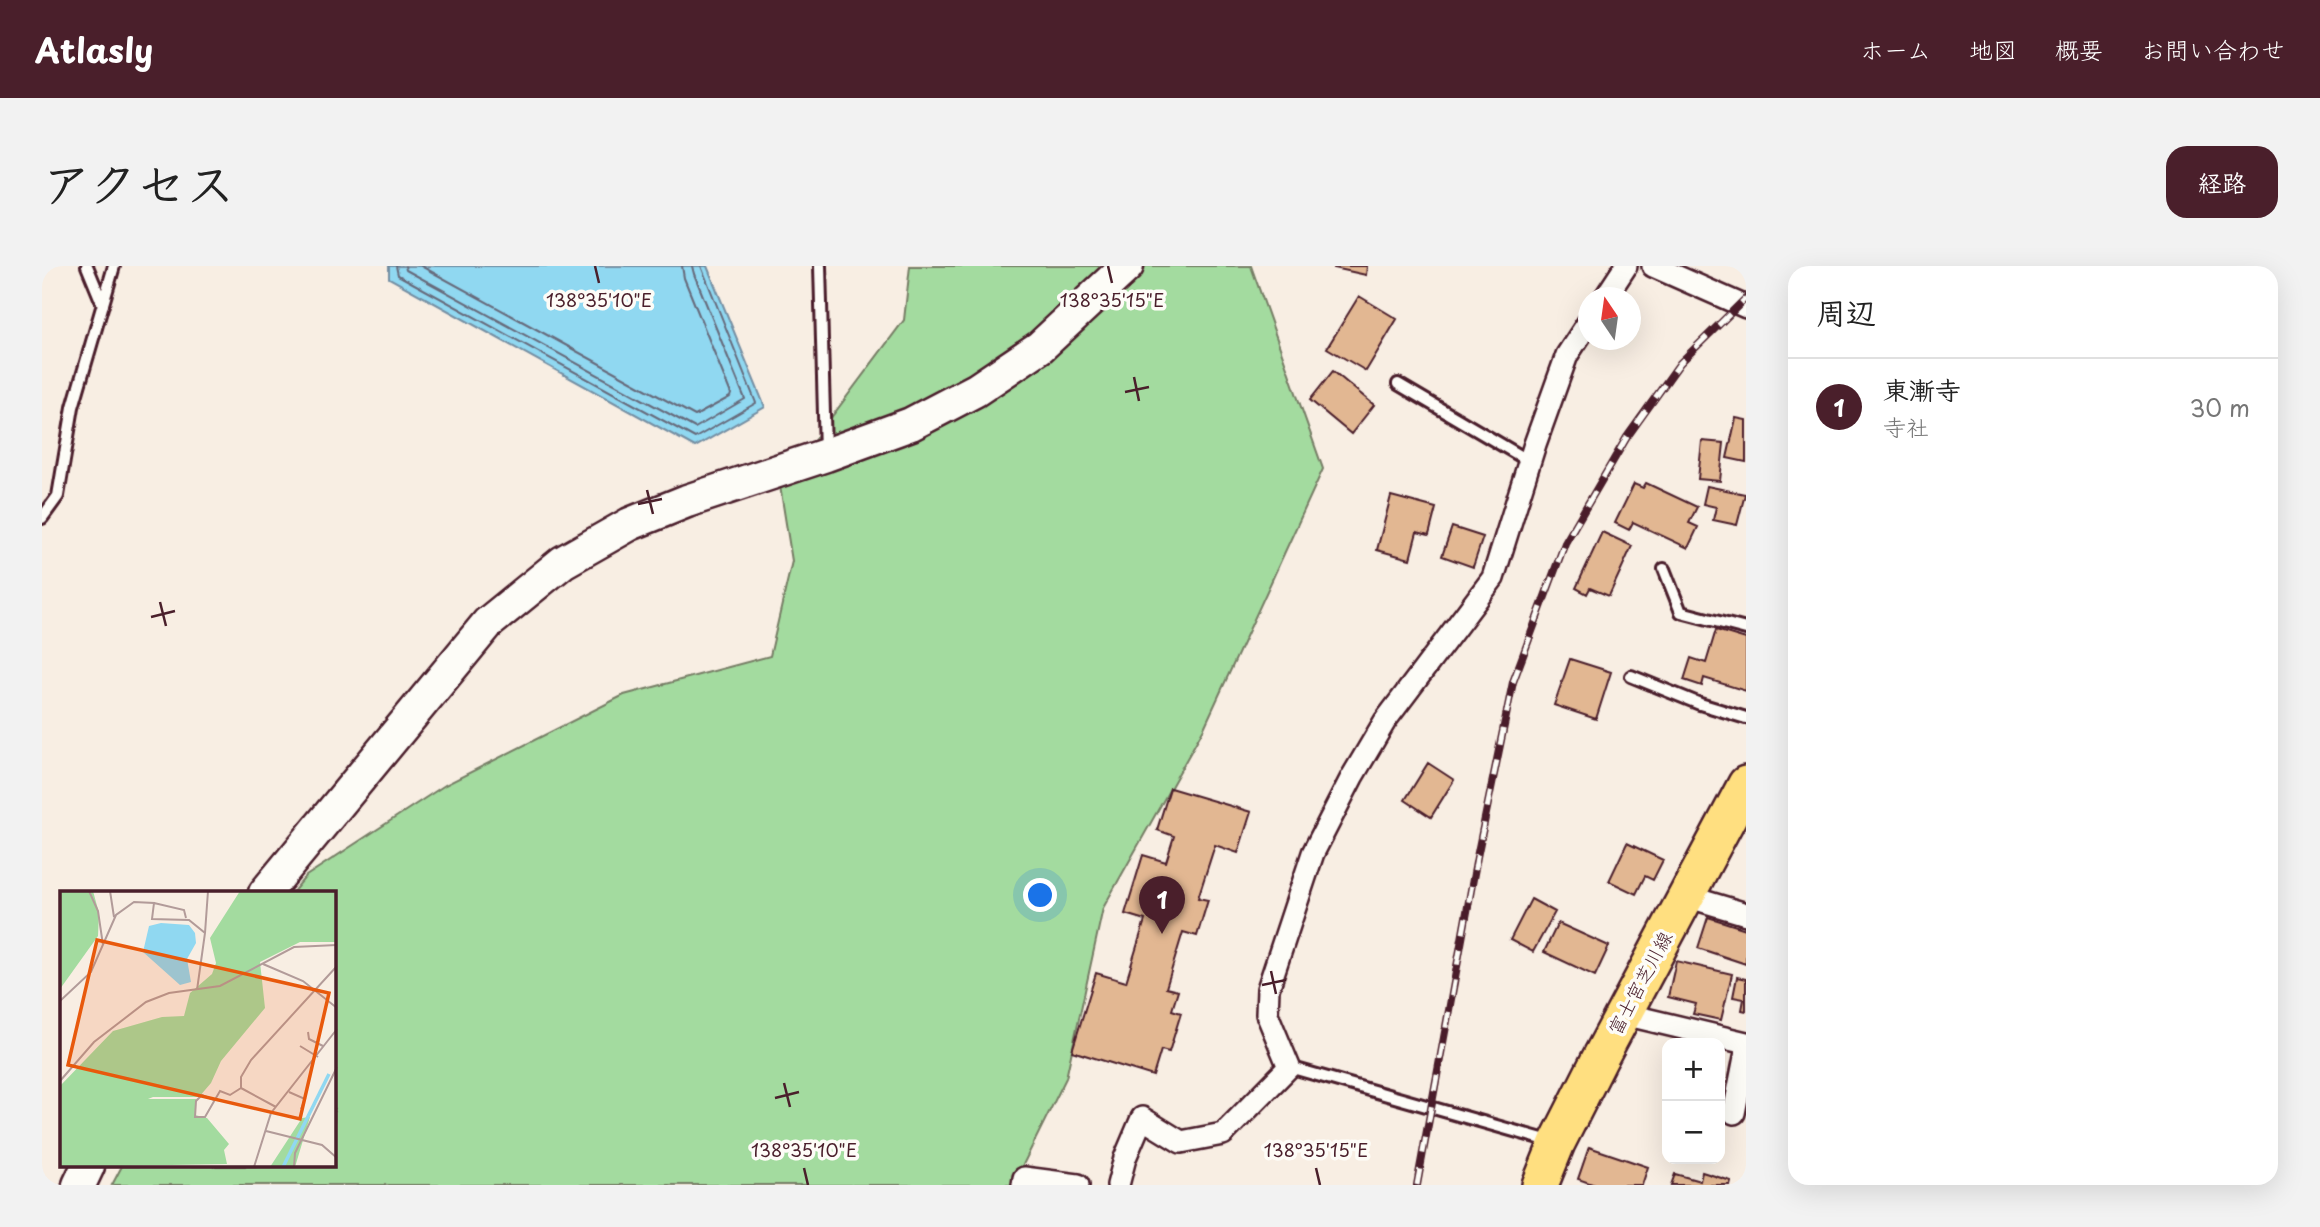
<!DOCTYPE html>
<html lang="ja">
<meta charset="utf-8">
<style>
:root{--surface:#fff;--page:#f2f2f2;--text:#222;--muted:#767676;--line:#e0e0e0;--accent:#4a1f2b}
body{margin:0;font-family:"Playpen Sans","Klee One",sans-serif;background:var(--page);color:var(--text)}
.controls{position:absolute;right:21px;bottom:21px;display:grid;overflow:hidden;border-radius:14px;box-shadow:0 7px 28px #0002}
.controls button{width:63px;height:63px;display:grid;place-items:center;padding:0;border:0;border-bottom:2px solid var(--line);background:var(--surface);color:var(--text);font:35px sans-serif}
.compass{position:absolute;left:1536px;top:21px;width:63px;height:63px;border-radius:50%;background:var(--surface);box-shadow:0 7px 28px #0002;rotate:347deg}
.you{position:absolute;left:999px;top:630px;width:24px;height:24px;margin:-18px;border:5px solid #fff;border-radius:50%;background:#1a73e8;box-shadow:0 0 0 10px #1a73e833}
.badge{display:grid;place-items:center;width:46px;height:46px;border-radius:50%;background:var(--accent);color:#fff;font-size:23px;font-weight:700}
.pin{position:absolute;translate:-50% -58px;filter:drop-shadow(0 2px 4px #0008)}
.pin::after{content:'';position:absolute;top:37px;width:24px;height:21px;background:inherit;clip-path:polygon(0 0,100% 0,50% 100%)}
.list{margin:0;padding:0;list-style:none}
h2{display:flex;justify-content:space-between;align-items:center;height:91px;margin:0;padding:0 28px;font-size:30px}
h2 small{font-size:23px;font-weight:400;color:var(--muted)}
.list li{display:grid;grid-template-columns:46px 1fr auto;gap:21px;align-items:center;box-sizing:border-box;height:98px;padding:0 28px;border-top:2px solid var(--line)}
.list b{display:block;font-size:26px;white-space:nowrap}
.list p{margin:0;font-size:23px;white-space:nowrap;color:var(--muted)}
.list em{font-size:23px;font-style:normal;color:var(--muted)}
.map{position:relative;flex:none;width:1704px;height:919px;overflow:hidden;border-radius:21px}
header{display:flex;align-items:center;gap:42px;box-sizing:border-box;height:98px;padding:0 35px;background:var(--accent);color:#fff}
header strong{font-size:33px}
nav{display:flex;gap:38px;margin-inline-start:auto;font-size:24px}
.intro{display:flex;align-items:center;justify-content:space-between;box-sizing:border-box;height:168px;padding:0 42px}
h1{margin:0;font-size:49px}
.button{padding:18px 32px;border-radius:21px;background:var(--accent);color:#fff;font-size:24px;font-weight:700}
main{display:flex;gap:42px;padding:0 42px}
aside{flex:1;background:var(--surface);border-radius:21px;box-shadow:0 7px 28px #0002}
.map>svg:first-child{display:block}
.green{fill:#a3db9f;stroke:#767d65;stroke-width:2}
.water{fill:#90d8f1;stroke:#748ea2;stroke-width:2}
.lines{fill:none;stroke-linecap:round;stroke-linejoin:round}
.shore{stroke:#66697a;stroke-width:2}
.building{fill:#e2b792;stroke:#4a1f2b;stroke-width:2}
.lane-casing{stroke:#4a1f2b;stroke-width:16}
.street-casing{stroke:#4a1f2b;stroke-width:26}
.secondary-casing{stroke:#4a1f2b;stroke-width:37}
.primary-casing{stroke:#4a1f2b;stroke-width:40}
.lane{stroke:#fdfcf7;stroke-width:10}
.street{stroke:#fdfcf7;stroke-width:21}
.secondary{stroke:#fdfcf7;stroke-width:32}
.primary{stroke:#ffdf80;stroke-width:35}
.rail-casing{stroke:#4a1f2b;stroke-width:8}
.rail{stroke:#fdfcf7;stroke-width:5;stroke-dasharray:16;stroke-linecap:butt}
.ticks{fill:none;stroke:#4a1f2b;stroke-width:2.5}
.labels{text-anchor:middle;stroke-width:7;stroke-linejoin:round;paint-order:stroke}
.street-label{font-size:19px;fill:#4a1f2b;stroke:#fdfcf7}
.inset-river{fill:none;stroke:#90d8f1;stroke-width:3.5}
.inset-road{fill:none;stroke:#b29b99;stroke-width:2}
.view{fill:#e8590c;fill-opacity:0.15;stroke:#e8590c;stroke-width:3.5}
.inset-edge{fill:none;stroke:#4a1f2b;stroke-width:3.5}
.ticks-label{font-size:18px;text-anchor:middle;fill:#4a1f2b;stroke:#fdfcf7;stroke-width:7;stroke-linejoin:round;paint-order:stroke}
</style>
<header>
<strong>Atlasly</strong>
<nav><a>ホーム</a><a>地図</a><a>概要</a><a>お問い合わせ</a></nav>
</header>
<div class="intro"><h1>アクセス</h1><a class="button">経路</a></div>
<main>
<div class="map">
<svg width="1704" height="919" viewBox="0 0 1704 919">
<rect width="100%" height="100%" fill="#f8eee3"/>
<filter id="ink" filterUnits="userSpaceOnUse"><feTurbulence type="fractalNoise" baseFrequency=".0143" numOctaves="2"/><feDisplacementMap in="SourceGraphic" scale="14" xChannelSelector="R" yChannelSelector="G"/><feConvolveMatrix kernelMatrix="1 2 1 2 8 2 1 2 1" color-interpolation-filters="sRGB"/></filter>
<g filter="url(#ink)">
<path class="green" d="M868,0h341l72,203 -119,259 -101,180 -37,170 -53,107h-901l10,-19h212v-273h-42l14,-17 139,-91 179,-90 146,-39 22,-95 -12,-75 124,-166z"/>
<path class="water" d="M347,0h318l58,141 -70,40 -306,-169z"/>
<g class="lines">
<path class="shore" d="M354,0l2,9 297,163 61,-35 -55,-137
M363,0l1,4 289,158 50,-29 -51,-125 -2,-8
M379,0l274,150 35,-19 1,-3 -47,-116 -2,-12"/>
</g>
<path class="building" d="M1292,0h33l-1,9 -32,-7z
M1317,30l38,23 -31,52 -39,-23z
M1291,105l41,34 -23,29 -41,-34z
M1694,152l10,2v42l-19,-4z
M1660,175l22,2 -4,38 -22,-2z
M1604,217l51,24 -8,16 9,4 -10,21 -55,-26 -4,8 -14,-7 19,-39 9,4z
M1665,220l38,8 -8,31 -24,-5 3,-13 -13,-3z
M1349,230l45,12 -7,27 -12,-3 -7,27 -33,-9z
M1410,261l31,10 -10,30 -31,-11z
M1560,266l30,14 -23,50 -19,-8 -3,6 -11,-6z
M1674,364l30,9v52l-42,-13 -2,8 -18,-6 7,-22 15,5z
M1528,393l41,13 -15,47 -42,-14z
M1386,497l26,17 -23,37 -26,-17z
M1128,522l81,24 -13,41 -23,-8 -17,53 10,2 -11,36 -14,-4 -17,56 12,3 -6,19 9,3 -12,39 -8,-2 -8,26 -81,-25 24,-78 30,9 19,-62 -20,-6 18,-59 23,7 8,-26 -17,-6z
M1585,577l36,17 -10,20 -8,-4 -9,18 -27,-13z
M1489,633l24,13 -22,40 -23,-12z
M1666,651l38,12v35l-48,-16z
M1516,657l51,23 -14,30 -51,-24z
M1634,695l56,13 -11,46 -28,-6 3,-10 -28,-7z
M1695,711l9,2v32l-4,-1 2,-11 -11,-2z
M1547,881l59,20 -6,18h-47l-17,-6z
M1660,906l29,9 -1,4h-59l4,-11 25,7z"/>
<g class="lines">
<defs>
<path id="lane" d="M45,0l16,39
M778,0l5,186
M1356,118l131,77
M0,252l16,-22 15,-89 41,-141
M1622,303l17,43 65,17
M1589,410l69,28 46,14
M1247,801l264,75"/>
<path id="street" d="M1611,0l93,41
M1563,32l21,-32
M1644,630l60,18
M1582,748l122,29
M1692,847l12,-61
M981,919l1,-7 54,7
M1076,919l7,-27 17,-40 39,24 42,-8 66,-67 -22,-53 1,-25 45,-136 39,-76 33,-56 108,-143 42,-134 32,-89 21,-32"/>
<path id="secondary" d="M223,627l223,-270 75,-61 67,-38 57,-23 139,-46 85,-31 65,-34 64,-43 87,-81
M37,919l9,-19"/>
<path id="primary" d="M1498,919l17,-42 42,-83 147,-276"/>
</defs>
<use href="#lane" class="lane-casing"/>
<use href="#street" class="street-casing"/>
<use href="#secondary" class="secondary-casing"/>
<use href="#primary" class="primary-casing"/>
<use href="#lane" class="lane"/>
<use href="#street" class="street"/>
<use href="#secondary" class="secondary"/>
<use href="#primary" class="primary"/>
<defs>
<path id="rail" d="M1375,919l60,-328 36,-175 52,-139 62,-106 53,-74 66,-65"/>
</defs>
<use href="#rail" class="rail-casing"/>
<use href="#rail" class="rail"/>
</g>
</g>
<path class="ticks" d="M553,0l4,17M1066,0l4,17M1092,111l5,24M1083,126l24,-5M605,224l6,24M596,238l24,-5M118,336l6,24M109,351l24,-6M1229,705l5,23M1220,719l24,-5M742,817l6,24M733,832l24,-6M762,902l4,17M1274,902l4,17"/>
<g class="labels">
<g class="street-label">
<text transform="translate(1598 717) rotate(-62)" y="7">富士宮芝川線</text>
</g>
</g>
<g transform="translate(18 625)">
<rect width="276" height="276" fill="#f8eee3"/>
<path d="M0,0h33l6,22 -1,23 -38,53zM180,0h96v51h-36l-40,20 5,46 -44,53 -10,22 -12,14h-46l-5,2h48l-1,16 12,3 22,26 -5,6 3,14 -167,3v-81l53,-55 49,-14 22,-1 6,-23 22,-19 4,-11 -6,-25zM250,226l-15,50h-25l32,-49z" fill="#a3db9f"/>
<path d="M101,32l28,2 6,8 1,10 -9,16 4,23 -11,3 -37,-33 6,-26z" fill="#90d8f1"/>
<path class="inset-river" d="M223,276l46,-93"/>
<path class="inset-road" d="M29,0l9,20 5,34M50,0l4,26M94,12l30,7 2,8M145,42l3,-42M203,73l40,17 34,27M0,110l31,-29 25,-57 18,-13 20,1 -2,16 37,1 16,13 -8,57M248,141l1,7 14,7M240,155l18,11M0,190l34,-39 52,-40 23,-9 51,-7 74,-39 43,-2M181,197l35,19M229,201l16,7 -4,10M154,209l-12,-5 -6,6 -1,16h10l15,-26 10,4 11,-7v-11l10,-17 86,-94M206,240l56,14 15,13M194,276l17,-54 66,-84M234,276l1,-14 42,-86"/>
<path class="view" d="M37,49l232,53 -29,126 -232,-54z"/>
<rect width="276" height="276" class="inset-edge"/>
</g>
<g class="ticks-label">
<text x="557" y="41">138°35'10"E</text>
<text x="1070" y="41">138°35'15"E</text>
<text x="762" y="891">138°35'10"E</text>
<text x="1274" y="891">138°35'15"E</text>
</g>
</svg>
<div class="controls">
<button>+</button>
<button>−</button>
</div>
<svg class="compass" viewBox="-18 -18 36 36"><path d="M0-13l5 13h-10z" fill="#e53935"/><path d="M0 13l5-13h-10z" fill="#767676"/></svg>
<div class="you"></div>
<div class="pin badge" style="left:1120px;top:668px">1</div>
</div>
<aside>
<h2>周辺<small></small></h2>
<ul class="list">
<li><span class="badge">1</span><div><b>東漸寺</b><p>寺社</p></div><em>30 m</em></li>
</ul>
</aside>
</main>
